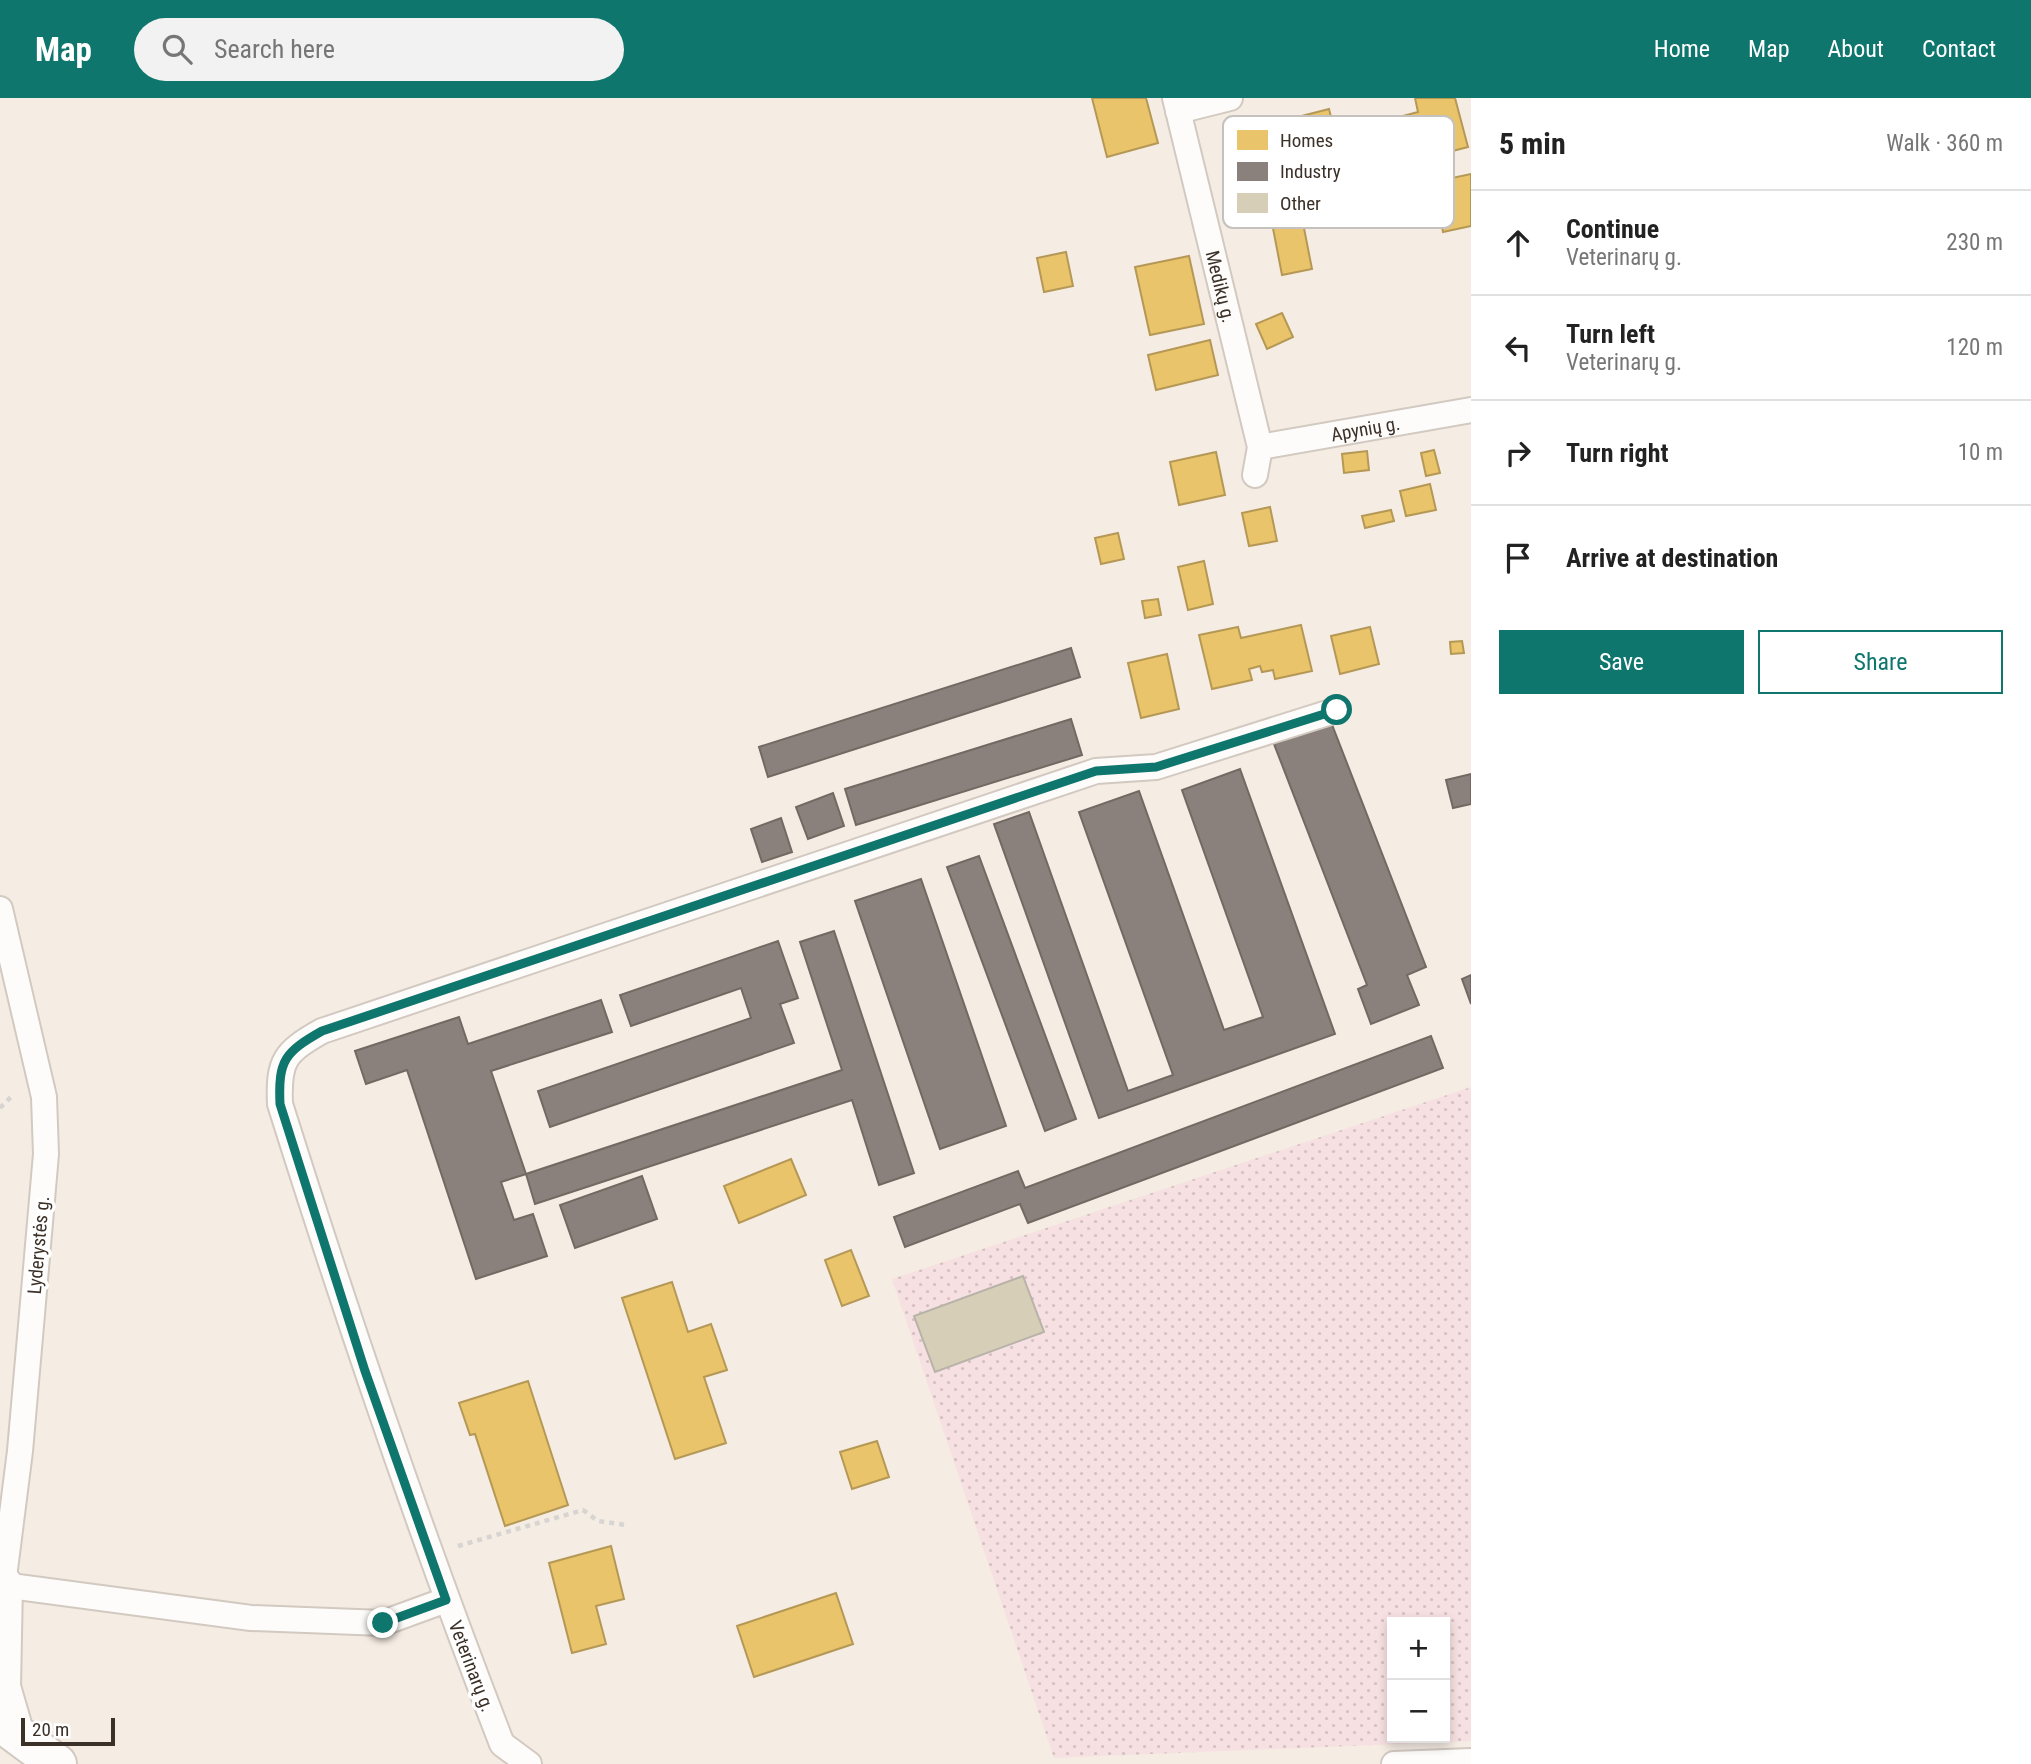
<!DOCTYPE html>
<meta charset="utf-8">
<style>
:root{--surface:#fff;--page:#f2f2f2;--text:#222;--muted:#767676;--line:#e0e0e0;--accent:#0f766e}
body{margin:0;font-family:"Roboto Condensed",sans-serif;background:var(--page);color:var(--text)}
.controls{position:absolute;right:21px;bottom:21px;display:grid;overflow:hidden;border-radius:0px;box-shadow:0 4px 10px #0003}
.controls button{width:63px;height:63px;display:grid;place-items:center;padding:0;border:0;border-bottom:2px solid var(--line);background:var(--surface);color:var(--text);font:35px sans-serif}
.scale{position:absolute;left:21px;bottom:18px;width:94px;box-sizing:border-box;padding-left:7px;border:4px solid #3c3128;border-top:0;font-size:19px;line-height:24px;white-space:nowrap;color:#3c3128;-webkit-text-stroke:5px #fff;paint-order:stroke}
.stop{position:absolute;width:21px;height:21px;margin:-16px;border:5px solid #0f766e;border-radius:50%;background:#fff}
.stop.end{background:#0f766e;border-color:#fff;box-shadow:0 2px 7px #0008}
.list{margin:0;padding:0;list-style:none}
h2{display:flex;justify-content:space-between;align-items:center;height:91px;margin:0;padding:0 28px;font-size:30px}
h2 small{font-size:23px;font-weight:400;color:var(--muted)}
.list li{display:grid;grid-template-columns:46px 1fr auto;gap:21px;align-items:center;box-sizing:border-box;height:105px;padding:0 28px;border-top:2px solid var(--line)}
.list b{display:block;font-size:26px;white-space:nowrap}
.list p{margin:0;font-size:23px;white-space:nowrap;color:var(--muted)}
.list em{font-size:23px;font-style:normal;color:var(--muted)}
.actions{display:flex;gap:14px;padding:21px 28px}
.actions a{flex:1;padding:16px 0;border:2px solid var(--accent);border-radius:0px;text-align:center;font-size:24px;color:var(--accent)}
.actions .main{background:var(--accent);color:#fff}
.icon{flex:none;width:38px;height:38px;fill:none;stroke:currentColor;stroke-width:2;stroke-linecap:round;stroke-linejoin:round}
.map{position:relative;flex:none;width:1471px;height:1666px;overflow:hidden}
header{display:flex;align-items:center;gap:42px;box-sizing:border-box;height:98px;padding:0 35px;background:var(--accent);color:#fff}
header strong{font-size:33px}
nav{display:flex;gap:38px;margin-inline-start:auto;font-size:24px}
.search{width:490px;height:63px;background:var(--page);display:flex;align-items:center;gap:18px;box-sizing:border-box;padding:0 24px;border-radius:38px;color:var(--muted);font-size:26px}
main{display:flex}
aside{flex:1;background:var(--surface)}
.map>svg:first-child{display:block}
.green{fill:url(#green-dots);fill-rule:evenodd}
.homes{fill:#e9c46a;stroke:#b59856;stroke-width:2}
.industry{fill:#8a817c;stroke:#736963;stroke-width:2}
.building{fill:#d6ceb6;stroke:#b8b3a9;stroke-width:2}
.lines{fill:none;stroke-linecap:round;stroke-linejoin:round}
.minor-casing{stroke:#d2c9c1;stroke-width:28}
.trunk-casing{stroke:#d2c9c1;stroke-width:42}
.path{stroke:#d7d4d1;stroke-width:4.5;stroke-dasharray:5 5;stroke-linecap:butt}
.minor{stroke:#fefcfb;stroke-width:24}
.trunk{stroke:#fefcfb;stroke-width:38}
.route{stroke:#0f766e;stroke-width:9}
.labels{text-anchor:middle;stroke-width:7;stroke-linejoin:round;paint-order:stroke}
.street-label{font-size:19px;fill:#3c3128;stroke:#fff}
.key{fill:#fff;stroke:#c4c1be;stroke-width:2}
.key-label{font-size:19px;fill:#3c3128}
</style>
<header>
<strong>Map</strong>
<div class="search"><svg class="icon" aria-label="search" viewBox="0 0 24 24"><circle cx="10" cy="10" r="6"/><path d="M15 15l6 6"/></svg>Search here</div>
<nav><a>Home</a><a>Map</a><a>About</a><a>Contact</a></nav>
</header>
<main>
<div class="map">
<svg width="1471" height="1666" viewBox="0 0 1471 1666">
<defs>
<pattern id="green-dots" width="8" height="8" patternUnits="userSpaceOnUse" patternTransform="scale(1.75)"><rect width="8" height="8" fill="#f7e0e2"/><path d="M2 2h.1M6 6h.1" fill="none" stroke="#d5c1c2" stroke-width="1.8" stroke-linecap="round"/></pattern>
</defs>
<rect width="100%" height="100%" fill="#f5ece3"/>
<path class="green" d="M1471,989v654l-417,17 -162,-479zM1392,1524h53v116h-53z"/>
<path class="homes" d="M1092,0h54l12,45 -51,14z
M1415,0h40l13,49 -73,19 -11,-45 34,-9z
M1329,11l11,44 -79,21 -11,-45z
M1471,76v52l-28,6 -10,-50z
M1301,115l11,56 -30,6 -11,-57z
M1066,154l7,34 -29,6 -7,-34z
M1189,158l15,68 -54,11 -15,-68z
M1282,215l11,24 -26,12 -11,-25z
M1210,242l8,35 -62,15 -8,-35z
M1434,352l6,23 -14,3 -5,-23z
M1367,353l2,19 -25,3 -2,-19z
M1216,354l9,43 -46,10 -9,-43z
M1430,386l6,26 -30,6 -6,-25z
M1270,409l7,34 -28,5 -7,-33z
M1391,412l3,11 -29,7 -3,-12z
M1118,435l6,26 -23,5 -6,-26z
M1204,463l9,43 -25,6 -10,-43z
M1158,501l3,16 -16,3 -3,-17z
M1301,527l11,46 -37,8 -2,-9 -11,2 -2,-6 -11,3 3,11 -40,9 -13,-54 39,-8 3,11z
M1370,529l9,37 -39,10 -9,-38z
M1462,543l2,12 -13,1 -1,-12z
M1167,556l12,55 -38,9 -13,-55z
M791,1061l15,36 -67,28 -15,-37z
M851,1152l18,46 -27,10 -17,-46z
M672,1184l16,50 23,-8 16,46 -23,7 22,66 -51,16 -53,-161z
M528,1283l40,124 -63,21 -30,-92 -5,1 -11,-32z
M877,1343l12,36 -37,12 -12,-37z
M611,1448l13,53 -28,7 10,38 -34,9 -23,-90z
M836,1495l17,51 -99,33 -17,-51z"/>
<path class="industry" d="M1071,550l9,29 -312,100 -9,-30z
M1071,621l11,36 -226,70 -11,-36z
M1331,624l95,245 -19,8 12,30 -48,19 -13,-35 9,-4 -93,-241z
M1240,671l95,265 -236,84 -105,-294 35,-12 99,279 45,-16 -94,-263 60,-21 85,239 39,-13 -81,-227z
M1471,676v30l-18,4 -7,-28z
M833,695l11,33 -36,13 -12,-32z
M781,720l11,34 -30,10 -11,-33z
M979,758l97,263 -31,12 -98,-264z
M921,781l85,247 -66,23 -85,-248z
M834,833l80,242 -35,12 -27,-85 -317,104 -9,-30 316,-104 -42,-128z
M778,843l20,57 -18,6 14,39 -244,84 -12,-36 213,-73 -10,-30 -110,38 -11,-31z
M1471,877v29l-9,-25z
M601,902l11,32 -121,39 35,103 -25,8 13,38 19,-6 14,42 -71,23 -69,-209 -41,14 -11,-33 104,-34 9,27z
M1431,938l12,32 -415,155 -8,-19 -115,43 -11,-30 124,-46 7,17z
M642,1078l15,43 -82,29 -15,-43z"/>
<path class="building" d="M1023,1178l21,56 -109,40 -21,-56z"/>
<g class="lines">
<defs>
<g id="minor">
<path id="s1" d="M1175,0l85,349 -5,28"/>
<path d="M1178,13l52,-13"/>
<path id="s2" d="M1260,349l211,-37"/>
<path d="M0,811l44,188 2,57 -26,297 -17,134 248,33 132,5 63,-23"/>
<path d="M529,1666l-27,-20c-82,-211 -154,-424 -222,-640 -2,-44 5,-52 42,-73l774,-260 60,-4 181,-57"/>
<path d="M1394,1666l77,-3"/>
</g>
<path id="trunk" d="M3,1487l-2,102 13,45
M0,1624l57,42"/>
</defs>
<use href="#minor" class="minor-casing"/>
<use href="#trunk" class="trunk-casing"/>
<path class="path" d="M0,1010l14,-14
M458,1448l125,-36 15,11 28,4"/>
<use href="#minor" class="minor"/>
<use href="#trunk" class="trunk"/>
</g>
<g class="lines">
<path class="route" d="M383,1525l63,-23 -81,-229 -85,-267c-2,-44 5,-52 42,-73l774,-260 60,-4 181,-57"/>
</g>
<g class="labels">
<g class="street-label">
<text dy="7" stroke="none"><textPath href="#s1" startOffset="194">Medikų g.</textPath></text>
<text dy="7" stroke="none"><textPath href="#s2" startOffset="107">Apynių g.</textPath></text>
<text transform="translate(38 1147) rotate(-85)" y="7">Lyderystės g.</text>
<text transform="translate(472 1568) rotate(69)" y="7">Veterinarų g.</text>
</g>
</g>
<rect x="1223" y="18" width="231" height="112" rx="10" class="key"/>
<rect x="1237" y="32" width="31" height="20" fill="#e9c46a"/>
<rect x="1237" y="64" width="31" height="19" fill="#8a817c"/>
<rect x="1237" y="95" width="31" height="20" fill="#d6ceb6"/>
<g class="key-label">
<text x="1280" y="49">Homes</text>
<text x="1280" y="80">Industry</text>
<text x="1280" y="112">Other</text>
</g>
</svg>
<div class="controls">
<button>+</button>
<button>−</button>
</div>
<div class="scale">20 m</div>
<div class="stop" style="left:1337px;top:612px"></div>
<div class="stop end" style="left:383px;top:1525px"></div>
</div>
<aside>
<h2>5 min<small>Walk · 360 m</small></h2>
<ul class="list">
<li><svg class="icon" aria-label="ahead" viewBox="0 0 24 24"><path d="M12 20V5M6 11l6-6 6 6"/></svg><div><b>Continue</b><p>Veterinarų g.</p></div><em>230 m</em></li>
<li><svg class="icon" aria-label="left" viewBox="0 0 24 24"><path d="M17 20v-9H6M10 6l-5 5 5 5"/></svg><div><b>Turn left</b><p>Veterinarų g.</p></div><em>120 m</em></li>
<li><svg class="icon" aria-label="right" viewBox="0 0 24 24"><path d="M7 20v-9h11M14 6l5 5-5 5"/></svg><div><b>Turn right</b></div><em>10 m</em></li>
<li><svg class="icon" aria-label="arrive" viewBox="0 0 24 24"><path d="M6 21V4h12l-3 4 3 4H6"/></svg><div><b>Arrive at destination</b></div></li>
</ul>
<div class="actions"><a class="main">Save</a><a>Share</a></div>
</aside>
</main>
